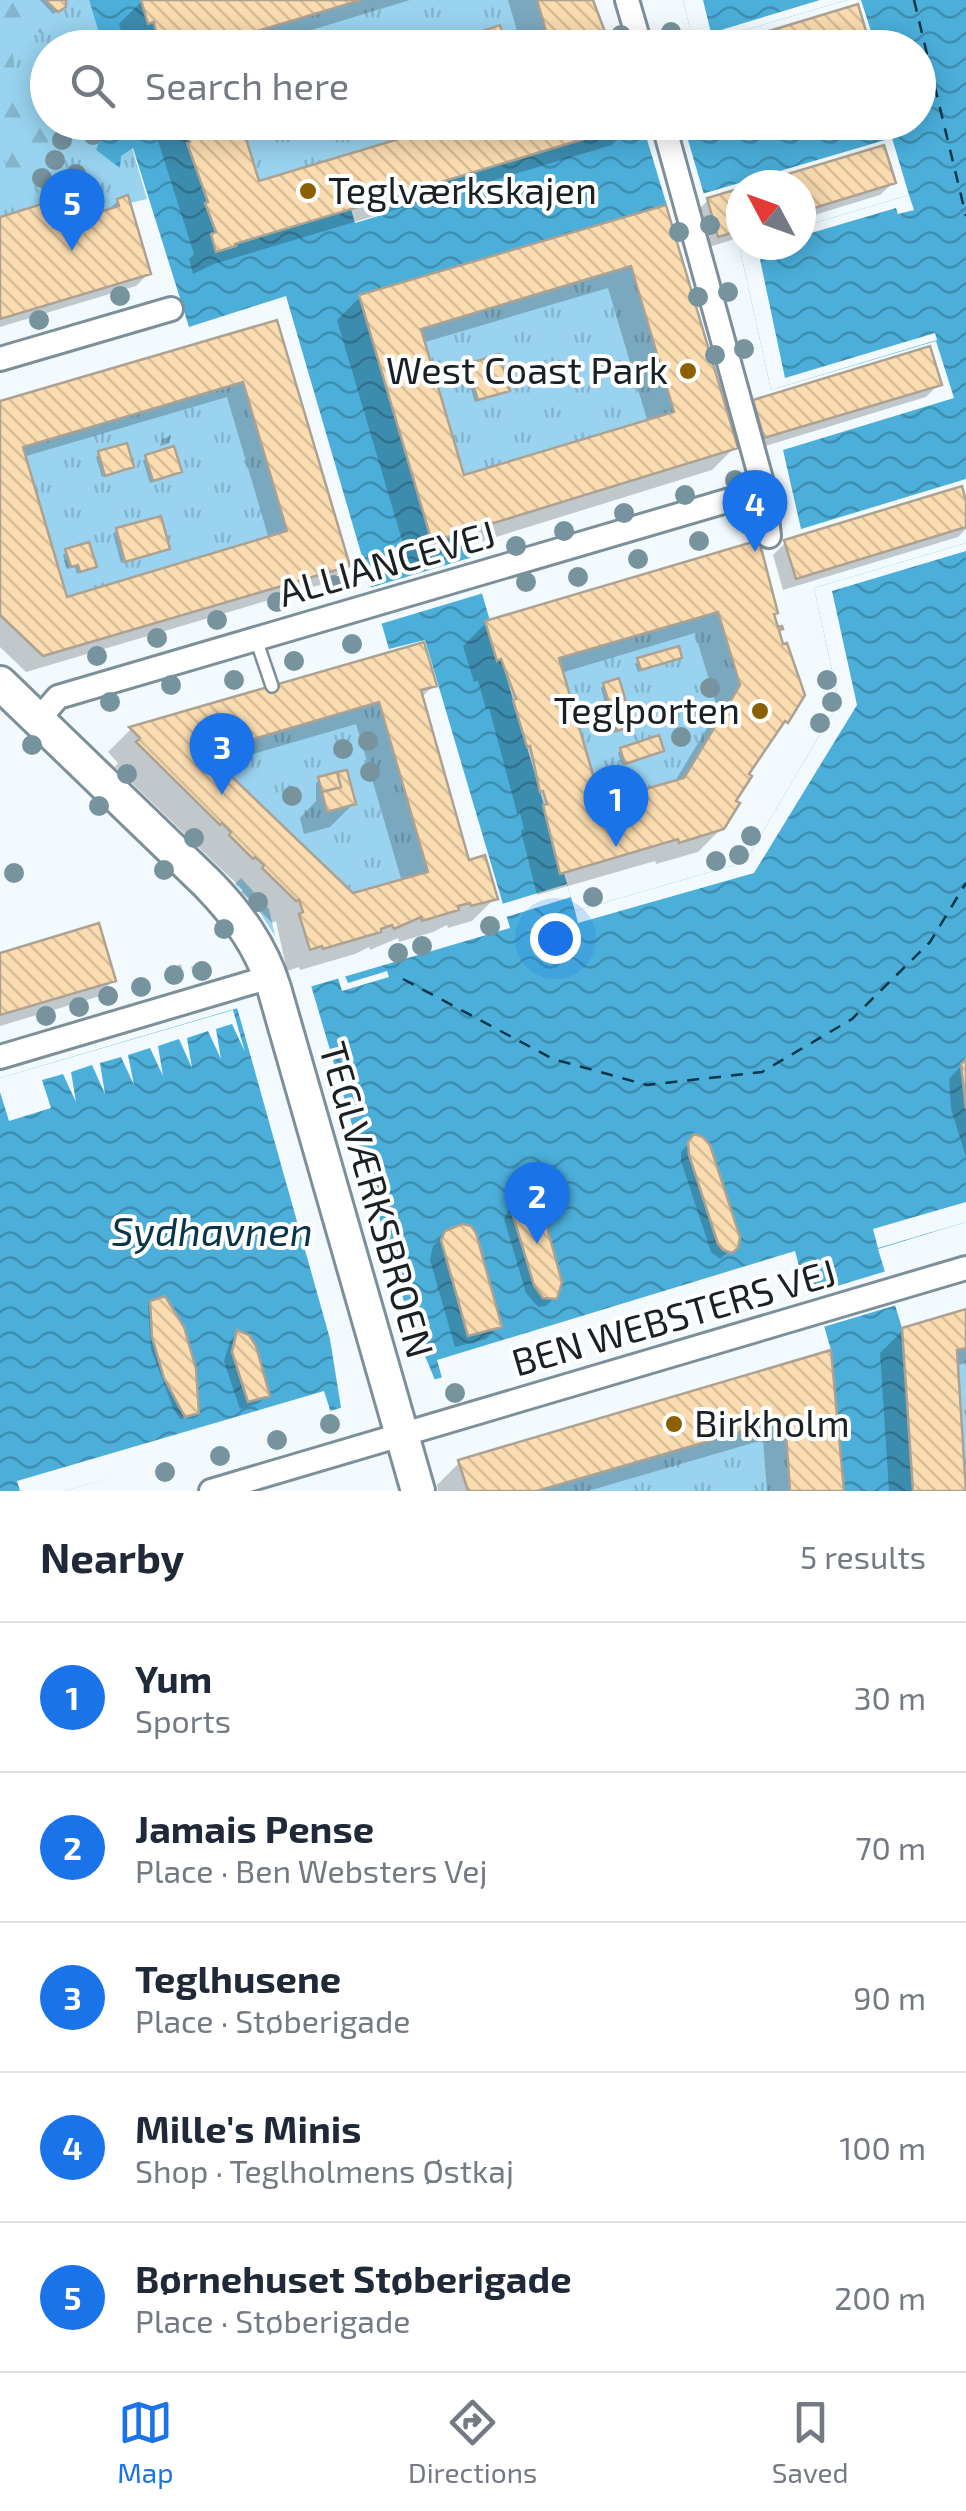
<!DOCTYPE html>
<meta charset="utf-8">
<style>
:root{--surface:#fff;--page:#f6f6f7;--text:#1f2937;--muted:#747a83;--line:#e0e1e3;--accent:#1a73e8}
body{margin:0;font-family:"Exo 2",sans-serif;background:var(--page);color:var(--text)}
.compass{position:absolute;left:726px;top:170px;width:90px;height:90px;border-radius:50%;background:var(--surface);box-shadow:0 5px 25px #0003;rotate:311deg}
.you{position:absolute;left:555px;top:938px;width:35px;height:35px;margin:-25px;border:8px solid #fff;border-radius:50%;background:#1a73e8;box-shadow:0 0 0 15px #1a73e833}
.badge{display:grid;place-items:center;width:65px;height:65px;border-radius:50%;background:var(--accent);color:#fff;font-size:32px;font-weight:700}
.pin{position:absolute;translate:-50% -82px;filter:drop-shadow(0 2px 5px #0008)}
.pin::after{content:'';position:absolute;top:52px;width:35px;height:30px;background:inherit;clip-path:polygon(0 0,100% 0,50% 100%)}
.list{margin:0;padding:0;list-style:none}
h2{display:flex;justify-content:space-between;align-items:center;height:130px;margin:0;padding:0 40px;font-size:42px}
h2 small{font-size:32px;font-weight:400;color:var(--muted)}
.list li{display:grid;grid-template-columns:65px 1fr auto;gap:30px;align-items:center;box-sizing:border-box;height:150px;padding:0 40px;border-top:2px solid var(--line)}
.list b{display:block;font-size:38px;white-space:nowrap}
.list p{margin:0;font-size:32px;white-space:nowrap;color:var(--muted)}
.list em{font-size:32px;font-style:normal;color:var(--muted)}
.icon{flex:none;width:55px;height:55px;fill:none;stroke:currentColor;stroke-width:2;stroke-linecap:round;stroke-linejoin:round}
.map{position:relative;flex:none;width:966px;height:1491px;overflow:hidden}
.search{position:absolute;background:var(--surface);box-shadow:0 5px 25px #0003;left:30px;right:30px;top:30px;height:110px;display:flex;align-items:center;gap:25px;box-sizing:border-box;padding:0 35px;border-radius:55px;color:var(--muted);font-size:38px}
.sheet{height:880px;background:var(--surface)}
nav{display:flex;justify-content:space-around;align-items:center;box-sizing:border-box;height:140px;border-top:2px solid var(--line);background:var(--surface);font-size:28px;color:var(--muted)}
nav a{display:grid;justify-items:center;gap:5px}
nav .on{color:var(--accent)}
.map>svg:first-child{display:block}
.grass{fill:url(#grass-tufts)}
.forest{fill:url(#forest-firs)}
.water{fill:url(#water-waves)}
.pier{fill:#f2fafe}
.shadow{fill:#0003;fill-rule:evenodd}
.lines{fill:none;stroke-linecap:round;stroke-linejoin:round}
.ferry{stroke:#083648;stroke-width:2.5;stroke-dasharray:12 10;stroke-linecap:butt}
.building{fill:url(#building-back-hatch);stroke:#ada292;stroke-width:2.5;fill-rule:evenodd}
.lane-casing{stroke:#7d909a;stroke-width:16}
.street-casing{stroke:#7d909a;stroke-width:28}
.secondary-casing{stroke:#7d909a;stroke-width:38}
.lane{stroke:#fff;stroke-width:11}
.street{stroke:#fff;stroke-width:22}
.secondary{stroke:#fff;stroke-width:32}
.tree{fill:#77939e}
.poi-dot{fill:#8b6003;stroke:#fff;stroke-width:4}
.labels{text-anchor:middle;stroke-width:8;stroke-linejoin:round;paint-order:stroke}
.poi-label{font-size:38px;fill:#192124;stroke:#fff;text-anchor:start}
.street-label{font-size:38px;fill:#192124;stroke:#fff}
.water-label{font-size:40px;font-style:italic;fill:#083648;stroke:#fff}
</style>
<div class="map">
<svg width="966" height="1491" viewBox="0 0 966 1491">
<defs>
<pattern id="grass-tufts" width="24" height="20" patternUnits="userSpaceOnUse" patternTransform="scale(2.5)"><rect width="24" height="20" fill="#99d3ef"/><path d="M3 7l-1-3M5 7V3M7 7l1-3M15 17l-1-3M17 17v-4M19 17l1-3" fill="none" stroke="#83b5cd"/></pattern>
<pattern id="forest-firs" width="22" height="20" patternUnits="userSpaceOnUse" patternTransform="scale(2.5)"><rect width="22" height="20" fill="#99d3ef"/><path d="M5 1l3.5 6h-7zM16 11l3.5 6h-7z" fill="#83b5cd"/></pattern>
<pattern id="water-waves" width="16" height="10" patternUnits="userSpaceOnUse" patternTransform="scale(2.5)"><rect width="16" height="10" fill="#4bafda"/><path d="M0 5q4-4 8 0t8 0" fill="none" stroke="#3e8eb1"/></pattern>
<pattern id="building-back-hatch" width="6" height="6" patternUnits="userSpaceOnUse" patternTransform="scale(2.5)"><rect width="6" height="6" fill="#fadcb0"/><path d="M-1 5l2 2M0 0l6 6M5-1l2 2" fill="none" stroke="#d6bc97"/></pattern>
</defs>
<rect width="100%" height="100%" fill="#f2fafe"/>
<path class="grass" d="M0,0h89l14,47 -55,1v74l58,1 -10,27 24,17v-11l12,-8 15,51 -17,4 -3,-8 -10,4 2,7 -66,21 -8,-24 -45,14z
M361,0h176l14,47 -332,1 -1,-5z
M241,122l214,1 -196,58z
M631,266l43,146 -210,63 -43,-146z
M243,382l44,149 -220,66 -44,-150z
M718,612l22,73 -56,93 -83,24 -42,-144z
M379,702l49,170 -75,21 -143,-137 6,-6z
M241,878l28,31 6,27 -20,-31 -20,-21z
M966,1348v129l-9,-127z
M785,1419l5,72h-253l214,-63z"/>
<path class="forest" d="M0,0h41l17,16 7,13 -10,7 -13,-2 -18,-10 -8,4 -4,16 2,23 -14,17z
M38,76l9,7 1,39 13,1 -30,64 -23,-12 -8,-36v-37z"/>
<path class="water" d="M89,0h66l-7,3 14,44h-59z
M683,0h164l-153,45z
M861,0h105v479l-165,50 -18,-79 171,-52 -18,-57 -165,49 -32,-145h62v-18l108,-32 -17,-57 -533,157 72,246 33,-9 111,379 170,-49 94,-160 -25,-114 152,-45v679l-88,27 24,79 11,163h-69l-13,-141 -24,-83 -742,224h-65v-413l510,-150 -85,-288 -36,9 -103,-353 -97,31 -56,-179 -12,8 -1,12 -24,-18 10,-27h78l38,125 416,-125 280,-1v-74l-42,-1z"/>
<path class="pier" d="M683,0h20l8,33 109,-33h27l-153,45z
M642,123h41l22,75 -37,11z
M909,195l5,15 -16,4 -2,-6 -95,28v-9z
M381,200l4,14 -30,9 -4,-14z
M739,245h33l-14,5 27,128 150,-45 2,7 -166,50z
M966,543v8l-134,40 25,114 -103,168 -176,50 -3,-12 170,-49 94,-160 -25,-114z
M476,556l11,36 -110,33 -11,-36z
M567,884l4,13 -65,20 -4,-13z
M387,971l2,6 -47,14 -4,-13 7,-2 3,7z
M310,982l98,333 29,70 -95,29 -12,-75 -94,-335z
M233,1010l12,42 -13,-28 -16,5 5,30 -13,-28 -21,7 5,30 -13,-29 -21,7 5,30 -13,-28 -22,7 6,30 -13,-28 -21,6 5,31 -13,-29 -21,7 5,30 -13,-28 -21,6 9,28 -42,13 -9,-29v-14z
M966,1202v20l-88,26 -5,-19z
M795,1251l5,19 -358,108 -5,-18z
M890,1270l10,34 -80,24 -10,-34z
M324,1391l7,22 -266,78h-45l-3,-10z"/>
<path class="shadow" d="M40,0h23l-3,10 -7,4z
M160,0h250l-158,48 -126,-3 -7,-21 23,-23z
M508,0h82l18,48h-86z
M152,122h87l18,63 207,-63h170l-22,23 -398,119 -21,10 -4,-15 5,-5z
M893,183l-13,12 -79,24v-34h-42z
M741,191v46l-35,11 -11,-35 13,-13z
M118,201l31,72 -13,13 -136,41v-108l52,11 53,-17z
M664,208l71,239 -23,23 -303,94 -72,-244 23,-23zM608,288l40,135 -186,55 -40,-135z
M275,323l72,242 -17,17 -304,90 -26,-25v-243zM227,397l42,142 -204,61 -42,-143z
M468,366l39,24 -32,12 -10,-32z
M939,384l-13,13 -174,53 -11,-35 13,-13z
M171,436l-2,7 -9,3 2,-7z
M100,454l31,13 -29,10 -6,-20z
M146,457l34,14 -30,12 -7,-22z
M966,510v19l-8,8 -175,53 -10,-35 13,-13z
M117,530l50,18 -46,15 -8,-29z
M757,543l15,73 30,78 -56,81 -24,53 -24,24 -42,12 -1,-3 -118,34 -16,-64 3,-3 -4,-15h-3l-28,-105 -3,1 -8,-28 -4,1 -11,-36 23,-23zM695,633l23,77 -44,73 -75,22 -38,-132z
M67,552l27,14 -17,8 -2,-7 -8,2 -4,-14z
M423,645l11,40 -14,14 47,164 28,35 -23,23 -24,7 -1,-3 -14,7 -34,10 -1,-4 -28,12 -1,-3 -14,7 -55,16 -1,-3 -12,4 -11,-50 -4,2 -31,-31 2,-2 -128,-123 3,-4 -10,-11 22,-22zM356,724l46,158 -49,14 -137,-131z
M680,657l-42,15 -3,-8 4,-3z
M604,685l26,40 -3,4 -14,4 -12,-45z
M621,750h40l-39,15 -4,-12z
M320,780l33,24 -23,23 -26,7 -4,-16 16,-17v-18z
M0,955l113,25 -16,17 -97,29z
M201,961l1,4 -10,5 -1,-3z
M181,964l1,4 -10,5 -1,-4z
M966,1061v96l-15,-48 -2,-30z
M695,1137l42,107 -17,15 -9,-7 -30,-91v-9z
M521,1192l34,105 -9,9 -8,1 -12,-14 -22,-74 9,-19z
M446,1233l53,93 -13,13 -31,8 -25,-87 3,-14z
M151,1303l45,109 -4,4 -12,3 -7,-11 -22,-59 -3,-43z
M966,1311v52l-10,3 8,125h-75l-9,-138 23,-23z
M238,1333l29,62 -8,8 -19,6 -16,-48 6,-20z
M829,1353l12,138h-74l-4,-51 -175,51h-150l-1,-6 23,-23z"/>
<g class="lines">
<path class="ferry" d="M914,0l52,216
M403,979l150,80 94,26 115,-13 90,-53 78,-77 36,-59"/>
</g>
<path class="building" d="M45,0h21v7l-8,5z
M141,0h220l-143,43 1,5h-60l-5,-26 -6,2z
M537,0h56l18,48h-60z
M858,4l13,44h-158z
M500,25l6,20 12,-3 1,6h-32l-5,-17z
M184,122h57l18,59 196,-59 182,1 -402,121 1,2 -20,6 -5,-18 5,-2 -11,-29 3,-1 -21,-59 3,-1z
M884,145l12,38 -95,29v-27h-50z
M741,188v42l-23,7 -11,-39z
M128,195l23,79 -151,45v-102l45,-14 8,24 66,-21 -2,-7z
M666,205l72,243 -306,94 -73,-247zM631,266l43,146 -210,63 -43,-146z
M277,320l73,246 -307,90 -43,-41v-214zM243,382l44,149 -220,66 -44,-150z
M930,346l12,39 -178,53 -11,-38z
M499,354l11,37 -32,9 -11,-36z
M127,443l7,24 -29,9 -7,-25z
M174,446l8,26 -29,9 -8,-26z
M962,486l4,15v26l-170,52 -12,-39z
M161,516l9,33 -45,13 -9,-34z
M759,540l19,73 -4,1 4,13 4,-1 1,3 -4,1 4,14 4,-1 18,52 -17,28 -3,-2 -36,53 3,2 -16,25 4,2 -16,26 -45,14 -1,-4 -118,35 -17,-69 4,-1 -4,-13 -3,1 -10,-46 -3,1 -14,-47 3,-1 -15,-40 -4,2 -12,-40zM718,612l22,73 -56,93 -83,24 -42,-144z
M89,542l8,25 -17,5 -2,-7 -7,2 -6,-18z
M424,642l13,44 -16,4 48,170 16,-5 13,44 -27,7 -1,-3 -12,3 1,4 -37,11 -1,-4 -27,12 -2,-4 -11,4v3l-58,17 -1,-3 -12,4 -11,-36 4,-2 -4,-12 -3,1 -34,-33 2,-3 -9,-8 -2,2 -24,-24 2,-3 -9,-9 -2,2 -84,-83 4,-4 -11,-11zM379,702l49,170 -75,21 -143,-137 6,-6z
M679,646l3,12 -41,12 -4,-12z
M619,678l14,48 -16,5 -14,-48z
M659,735l5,16 -39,13 -5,-16z
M347,770l9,34 -29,8 -5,-20 19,-5 -4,-15z
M337,772l4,15 -19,5 -4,-15z
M99,923l17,58 -116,34v-62z
M966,1059v50l-5,-45z
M694,1134l9,3 7,8 30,92 -2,11 -6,5 -9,-3 -5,-6 -29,-89 -1,-13z
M521,1188l14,8 7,13 20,73 -5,17 -14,-1 -9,-13 -23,-76z
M462,1224l9,2 5,7 26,94 -34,9 -27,-96 4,-9z
M165,1296l19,31 12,42 3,44 -14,4 -21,-39 -12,-41 -2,-36z
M966,1309v39l-9,2 9,141h-53l-11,-163z
M237,1330l12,5 7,11 14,50 -22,6 -16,-50z
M831,1350l13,141h-54l-5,-72 -248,72h-69l-10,-31z"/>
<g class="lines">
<defs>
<path id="lane" d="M256,639l16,47"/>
<path id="street" d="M627,0l14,48
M663,122l101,368 5,46
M0,359l171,-50
M38,720l20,-23 706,-207
M0,1057l270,-80
M211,1491l755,-223"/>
<path id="secondary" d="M0,683l208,201c30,31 53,62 66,104l144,503"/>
</defs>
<use href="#lane" class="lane-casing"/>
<use href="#street" class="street-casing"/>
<use href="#secondary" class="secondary-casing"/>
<use href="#lane" class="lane"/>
<use href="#street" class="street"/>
<use href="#secondary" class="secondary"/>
</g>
<g class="tree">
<circle cx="671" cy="32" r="10"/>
<circle cx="621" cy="35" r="10"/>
<circle cx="93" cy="135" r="10"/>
<circle cx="62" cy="140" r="10"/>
<circle cx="55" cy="160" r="10"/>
<circle cx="76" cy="174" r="10"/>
<circle cx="42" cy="178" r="10"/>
<circle cx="68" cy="196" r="10"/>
<circle cx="710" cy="225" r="10"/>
<circle cx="679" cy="232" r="10"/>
<circle cx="728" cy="292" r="10"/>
<circle cx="120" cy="296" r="10"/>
<circle cx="698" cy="297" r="10"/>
<circle cx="39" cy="320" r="10"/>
<circle cx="744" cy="349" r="10"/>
<circle cx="715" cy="355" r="10"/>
<circle cx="735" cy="480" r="10"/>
<circle cx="685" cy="495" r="10"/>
<circle cx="624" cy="513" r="10"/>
<circle cx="748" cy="525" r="10"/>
<circle cx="564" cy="531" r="10"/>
<circle cx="699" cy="541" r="10"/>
<circle cx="516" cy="546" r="10"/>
<circle cx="638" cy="559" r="10"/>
<circle cx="578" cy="577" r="10"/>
<circle cx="526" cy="582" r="10"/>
<circle cx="334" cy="585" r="10"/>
<circle cx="277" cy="602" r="10"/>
<circle cx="217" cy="620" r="10"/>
<circle cx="157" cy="638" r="10"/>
<circle cx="352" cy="644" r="10"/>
<circle cx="97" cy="656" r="10"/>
<circle cx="294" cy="661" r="10"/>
<circle cx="234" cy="680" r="10"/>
<circle cx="827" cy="680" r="10"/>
<circle cx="171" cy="685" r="10"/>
<circle cx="710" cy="688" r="10"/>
<circle cx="110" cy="702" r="10"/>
<circle cx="832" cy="702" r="10"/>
<circle cx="695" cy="717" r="10"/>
<circle cx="820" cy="723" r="10"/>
<circle cx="681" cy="737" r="10"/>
<circle cx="368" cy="741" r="10"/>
<circle cx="32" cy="745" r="10"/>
<circle cx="343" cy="749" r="10"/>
<circle cx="370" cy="772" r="10"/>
<circle cx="127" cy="774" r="10"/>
<circle cx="292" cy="796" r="10"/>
<circle cx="99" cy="806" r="10"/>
<circle cx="751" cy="836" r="10"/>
<circle cx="194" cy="838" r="10"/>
<circle cx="739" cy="855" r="10"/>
<circle cx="716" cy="861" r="10"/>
<circle cx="164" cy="870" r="10"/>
<circle cx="14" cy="873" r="10"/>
<circle cx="593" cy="897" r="10"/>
<circle cx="258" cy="902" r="10"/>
<circle cx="490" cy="926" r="10"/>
<circle cx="224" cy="929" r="10"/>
<circle cx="422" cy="946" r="10"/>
<circle cx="398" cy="953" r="10"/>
<circle cx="202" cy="971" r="10"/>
<circle cx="174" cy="975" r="10"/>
<circle cx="141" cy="987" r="10"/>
<circle cx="108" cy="996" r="10"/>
<circle cx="79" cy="1007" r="10"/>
<circle cx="46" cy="1016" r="10"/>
<circle cx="455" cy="1393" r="10"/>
<circle cx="330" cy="1424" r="10"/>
<circle cx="277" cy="1440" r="10"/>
<circle cx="220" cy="1456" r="10"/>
<circle cx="165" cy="1472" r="10"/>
</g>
<g class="poi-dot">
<circle cx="308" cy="191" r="10"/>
<circle cx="688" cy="371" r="10"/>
<circle cx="760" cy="711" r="10"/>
<circle cx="674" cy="1424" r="10"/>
</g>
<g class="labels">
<g class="poi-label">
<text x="328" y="204">Teglværkskajen</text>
<text x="668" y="384" text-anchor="end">West Coast Park</text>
<text x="740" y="724" text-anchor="end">Teglporten</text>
<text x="694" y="1437">Birkholm</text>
</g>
<g class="street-label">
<text transform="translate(387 564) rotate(-16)" y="13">ALLIANCEVEJ</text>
<text transform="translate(376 1200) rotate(74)" y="13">TEGLVÆRKSBROEN</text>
<text transform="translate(674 1318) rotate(-16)" y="13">BEN WEBSTERS VEJ</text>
</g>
<g class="water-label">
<text x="212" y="1246">Sydhavnen</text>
</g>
</g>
</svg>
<svg class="compass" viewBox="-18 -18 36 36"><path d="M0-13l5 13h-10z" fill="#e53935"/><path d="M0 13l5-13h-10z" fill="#747a83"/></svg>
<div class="you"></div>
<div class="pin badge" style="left:616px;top:847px">1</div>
<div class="pin badge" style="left:537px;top:1244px">2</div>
<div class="pin badge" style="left:222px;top:795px">3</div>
<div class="pin badge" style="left:755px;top:552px">4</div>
<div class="pin badge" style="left:72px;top:251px">5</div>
<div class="search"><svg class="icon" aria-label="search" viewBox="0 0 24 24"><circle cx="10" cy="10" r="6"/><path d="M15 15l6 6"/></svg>Search here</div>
</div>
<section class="sheet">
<h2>Nearby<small>5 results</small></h2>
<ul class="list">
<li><span class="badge">1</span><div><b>Yum</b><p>Sports</p></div><em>30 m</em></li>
<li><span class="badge">2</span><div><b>Jamais Pense</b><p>Place · Ben Websters Vej</p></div><em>70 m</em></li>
<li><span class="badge">3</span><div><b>Teglhusene</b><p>Place · Støberigade</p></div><em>90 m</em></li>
<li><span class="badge">4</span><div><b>Mille's Minis</b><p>Shop · Teglholmens Østkaj</p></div><em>100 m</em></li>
<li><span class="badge">5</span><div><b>Børnehuset Støberigade</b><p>Place · Støberigade</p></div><em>200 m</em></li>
</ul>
</section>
<nav>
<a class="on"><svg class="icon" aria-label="map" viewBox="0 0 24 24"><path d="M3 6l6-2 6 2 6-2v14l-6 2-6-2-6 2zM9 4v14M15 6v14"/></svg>Map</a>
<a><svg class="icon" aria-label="directions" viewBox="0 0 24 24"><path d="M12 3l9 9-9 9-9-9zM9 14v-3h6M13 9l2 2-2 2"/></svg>Directions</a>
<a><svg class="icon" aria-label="saved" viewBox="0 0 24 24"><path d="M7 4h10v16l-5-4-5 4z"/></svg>Saved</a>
</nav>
